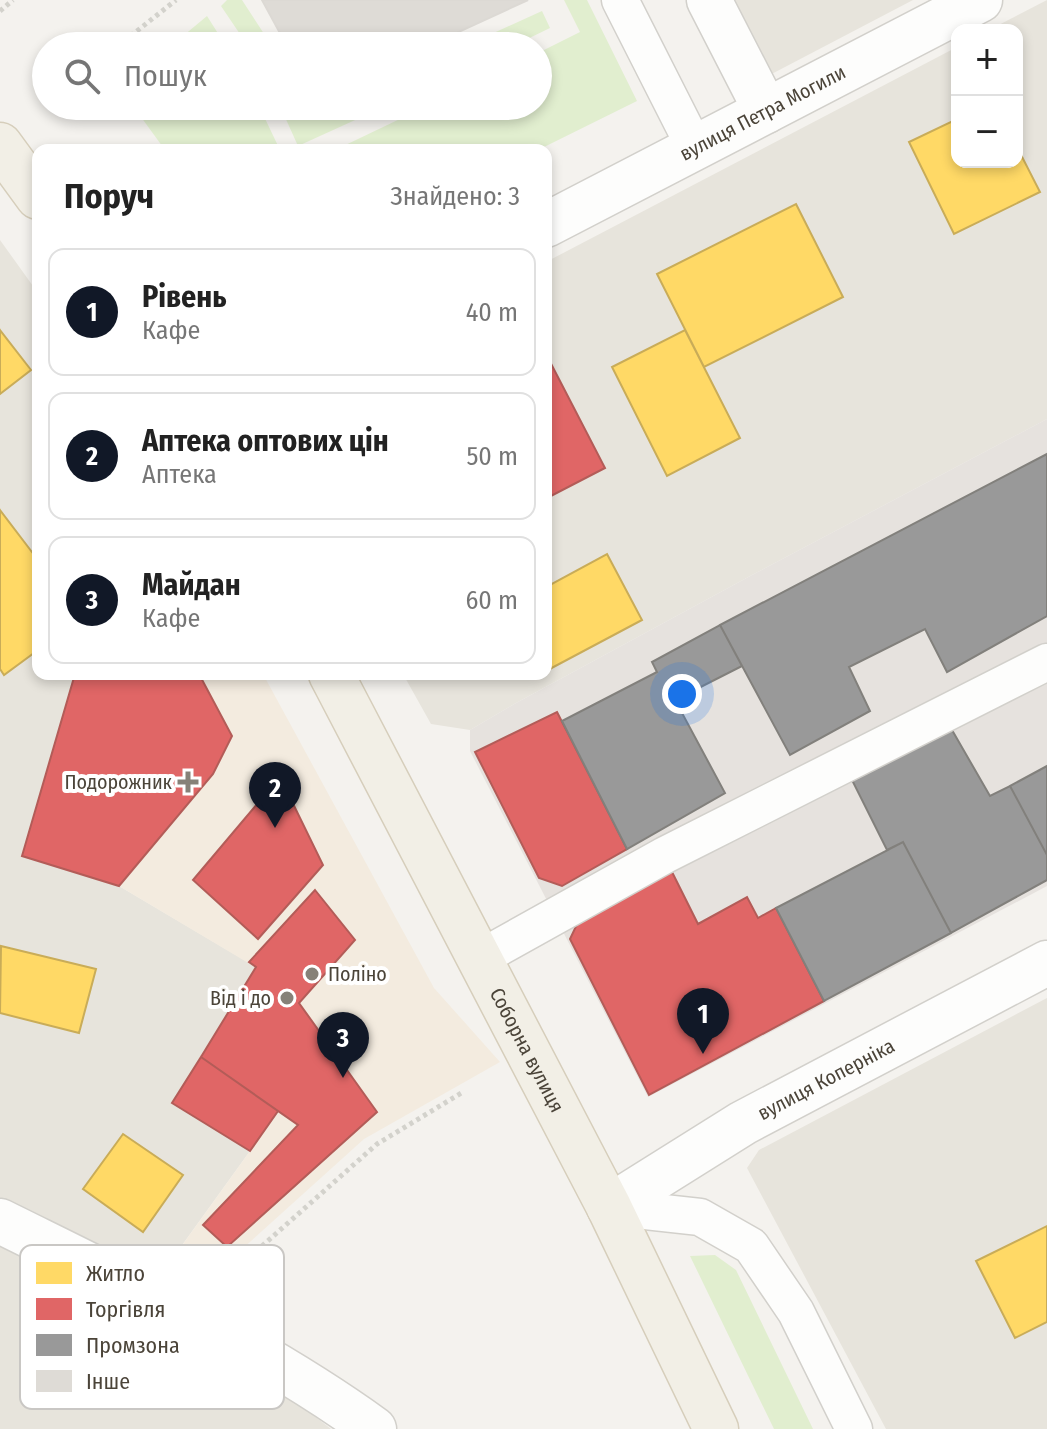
<!DOCTYPE html>
<html lang="uk">
<meta charset="utf-8">
<style>
:root{--surface:#fff;--page:#f2f2f2;--text:#222;--muted:#767676;--line:#e0e0e0;--accent:#111827}
body{margin:0;font-family:"Fira Sans Condensed",sans-serif;background:var(--page);color:var(--text)}
.controls{position:absolute;right:24px;top:24px;display:grid;overflow:hidden;border-radius:16px;box-shadow:0 4px 12px #0003}
.controls button{width:72px;height:72px;display:grid;place-items:center;padding:0;border:0;border-bottom:2px solid var(--line);background:var(--surface);color:var(--text);font:40px sans-serif}
.you{position:absolute;left:682px;top:694px;width:28px;height:28px;margin:-20px;border:6px solid #fff;border-radius:50%;background:#1a73e8;box-shadow:0 0 0 12px #1a73e833}
.badge{display:grid;place-items:center;width:52px;height:52px;border-radius:50%;background:var(--accent);color:#fff;font-size:26px;font-weight:700}
.pin{position:absolute;translate:-50% -66px;filter:drop-shadow(0 2px 4px #0008)}
.pin::after{content:'';position:absolute;top:42px;width:28px;height:24px;background:inherit;clip-path:polygon(0 0,100% 0,50% 100%)}
.list{margin:0;padding:0;list-style:none}
h2{display:flex;justify-content:space-between;align-items:center;height:104px;margin:0;padding:0 32px;font-size:34px}
h2 small{font-size:26px;font-weight:400;color:var(--muted)}
.list li{display:grid;grid-template-columns:52px 1fr auto;gap:24px;align-items:center;box-sizing:border-box;height:128px;margin:0 16px 16px;padding:0 16px;border:2px solid var(--line);border-radius:16px}
.list b{display:block;font-size:30px;white-space:nowrap}
.list p{margin:0;font-size:26px;white-space:nowrap;color:var(--muted)}
.list em{font-size:26px;font-style:normal;color:var(--muted)}
.icon{flex:none;width:44px;height:44px;fill:none;stroke:currentColor;stroke-width:2;stroke-linecap:round;stroke-linejoin:round}
.map{position:relative;flex:none;width:1047px;height:1429px;overflow:hidden}
.search{position:absolute;background:var(--surface);box-shadow:0 4px 12px #0003;left:32px;top:32px;width:520px;height:88px;display:flex;align-items:center;gap:20px;box-sizing:border-box;padding:0 28px;border-radius:44px;color:var(--muted);font-size:30px}
.panel{position:absolute;background:var(--surface);box-shadow:0 4px 12px #0003;left:32px;top:144px;width:520px;height:536px;border-radius:16px}
.map>svg:first-child{display:block}
.residential{fill:#e7e4dc}
.commercial{fill:#f3ebdf}
.industrial{fill:#e6e2de}
.green{fill:#e1eecf}
.homes{fill:#ffd966;stroke:#c9ac58;stroke-width:2}
.shops{fill:#e06666;stroke:#b35c58;stroke-width:2}
.industry{fill:#999;stroke:#82807c;stroke-width:2}
.building{fill:#dedbd6;stroke:#dcd9d4;stroke-width:2}
.lines{fill:none;stroke-linecap:round;stroke-linejoin:round}
.service-casing{stroke:#d2d0cb;stroke-width:39}
.minor-casing{stroke:#d2d0cb;stroke-width:47}
.primary-casing{stroke:#d6cebb;stroke-width:47}
.path{stroke:#d3d2cc;stroke-width:5;stroke-dasharray:4 4;stroke-linecap:butt}
.service{stroke:#fdfdfc;stroke-width:36}
.minor{stroke:#fdfdfc;stroke-width:44}
.primary{stroke:#f2efe6;stroke-width:44}
.poi-dot{fill:#868178;stroke:#fff;stroke-width:3}
.labels{text-anchor:middle;stroke-width:8;stroke-linejoin:round;paint-order:stroke}
.street-label{font-size:20px;fill:#4b4439;stroke:#fff}
.poi-label{font-size:20px;fill:#4b4439;stroke:#fff;text-anchor:end}
.key{fill:#fff;stroke:#c9c7c4;stroke-width:2}
.key-label{font-size:22px;fill:#4b4439}
</style>
<div class="map">
<svg width="1047" height="1429" viewBox="0 0 1047 1429">
<rect width="100%" height="100%" fill="#f4f2ee"/>
<path class="residential" d="M724,0h189l-149,78z
M1047,0v419l-295,156 -236,128 -46,27 -39,-6 -28,-50h143v-412l411,-215v115h60v-132h-28z
M0,240l38,53v381h37l-53,182 97,30 137,81 -84,136 78,48 -114,158 168,99 27,21h-331z
M1047,998v431h-161l-139,-261 12,-18z"/>
<path class="commercial" d="M75,674h188l171,314 66,74 -136,77 -164,148 -35,-18 85,-118 -78,-48 83,-136 -136,-81 -97,-30z"/>
<path class="industrial" d="M1047,419v467l-399,211 -178,-346v-21l46,-27 236,-128z"/>
<path class="green" d="M227,0h15l30,46h-24l-27,-40z
M564,0h23l50,101 -99,49h-203l92,-44h111v-53l42,-21z
M542,11l8,17 -37,18h-48z
M207,16l19,30h-55z
M133,106h126l21,44h-115z
M280,106h21l6,12 27,-12h52l-88,40z
M715,1255l21,15 77,159h-39l-84,-173z"/>
<path class="homes" d="M957,119v43h60v-15l23,45 -86,42 -45,-92z
M796,204l47,93 -139,70 -47,-93z
M0,330l31,40 -31,24z
M685,330l55,108 -73,38 -55,-109z
M0,510l38,50v90l-34,25 -4,-6z
M607,554l35,66 -96,51v-84z
M1,946l95,23 -17,64 -79,-20z
M123,1134l60,41 -40,57 -60,-43z
M1047,1226v96l-32,16 -39,-77z"/>
<path class="shops" d="M546,354l59,114 -58,30 -1,-3z
M75,674h124l33,62 -19,38 -94,112 -97,-30z
M557,712l70,137 -65,37 -23,-8 -64,-126z
M280,777l43,88 -65,74 -65,-59z
M672,872l26,52 49,-27 11,21 18,-10 48,93 -175,94 -79,-156 9,-19z
M315,890l40,50 -56,63 78,109 -150,135 -24,-22 95,-100 -97,-68 55,-90 -7,-5z
M201,1057l77,54 -28,40 -78,-48z"/>
<path class="industry" d="M1047,454v162l-100,56 -22,-43 -76,38 21,44 -80,44 -70,-130z
M720,625l22,41 -67,34 50,93 -98,56 -65,-128 95,-49 -5,-10z
M952,730l38,66 20,-10 37,69v25l-96,53 -48,-91 -16,8 -35,-70z
M1047,766v89l-37,-69z
M903,842l48,91 -127,68 -48,-93z"/>
<path class="building" d="M262,0h266l-100,46h-141z"/>
<g class="lines">
<defs>
<path id="service" d="M620,0l75,148
M480,958l185,-103 382,-193
M609,1207l91,10 51,29 45,66 58,117"/>
<g id="minor">
<path d="M709,0l57,111"/>
<path id="s1" d="M546,225l434,-225"/>
<path id="s2" d="M609,1207l134,-84 304,-160"/>
<path d="M0,1221c127,63 259,125 374,208"/>
</g>
<g id="primary">
<path d="M0,145l38,52"/>
<path id="s3" d="M331,674l278,533 107,222"/>
</g>
</defs>
<use href="#service" class="service-casing"/>
<use href="#minor" class="minor-casing"/>
<use href="#primary" class="primary-casing"/>
<path class="path" d="M0,11l13,-11
M118,46l58,-46
M226,1278l151,-134 86,-52"/>
<use href="#service" class="service"/>
<use href="#minor" class="minor"/>
<use href="#primary" class="primary"/>
</g>
<g class="poi-dot">
<path d="M184 770h8v8h8v8h-8v8h-8v-8h-8v-8h8z"/>
<circle cx="312" cy="974" r="8"/>
<circle cx="287" cy="998" r="8"/>
</g>
<g class="labels">
<g class="street-label">
<text dy="7" stroke="none"><textPath href="#s1" startOffset="244">вулиця Петра Могили</textPath></text>
<text dy="7" stroke="none"><textPath href="#s3" startOffset="424">Соборна вулиця</textPath></text>
<text dy="7" stroke="none"><textPath href="#s2" startOffset="252">вулиця Коперніка</textPath></text>
</g>
<g class="poi-label">
<text x="172" y="789">Подорожник</text>
<text x="328" y="981" text-anchor="start">Поліно</text>
<text x="271" y="1005">Від і до</text>
</g>
</g>
<rect x="20" y="1245" width="264" height="164" rx="12" class="key"/>
<rect x="36" y="1262" width="36" height="22" fill="#ffd966"/>
<rect x="36" y="1298" width="36" height="22" fill="#e06666"/>
<rect x="36" y="1334" width="36" height="22" fill="#999"/>
<rect x="36" y="1370" width="36" height="22" fill="#dedbd6"/>
<g class="key-label">
<text x="86" y="1281">Житло</text>
<text x="86" y="1317">Торгівля</text>
<text x="86" y="1353">Промзона</text>
<text x="86" y="1389">Інше</text>
</g>
</svg>
<div class="controls">
<button>+</button>
<button>−</button>
</div>
<div class="you"></div>
<div class="pin badge" style="left:703px;top:1054px">1</div>
<div class="pin badge" style="left:275px;top:828px">2</div>
<div class="pin badge" style="left:343px;top:1078px">3</div>
<div class="search"><svg class="icon" aria-label="search" viewBox="0 0 24 24"><circle cx="10" cy="10" r="6"/><path d="M15 15l6 6"/></svg>Пошук</div>
<section class="panel">
<h2>Поруч<small>Знайдено: 3</small></h2>
<ul class="list">
<li><span class="badge">1</span><div><b>Рівень</b><p>Кафе</p></div><em>40 m</em></li>
<li><span class="badge">2</span><div><b>Аптека оптових цін</b><p>Аптека</p></div><em>50 m</em></li>
<li><span class="badge">3</span><div><b>Майдан</b><p>Кафе</p></div><em>60 m</em></li>
</ul>
</section>
</div>
